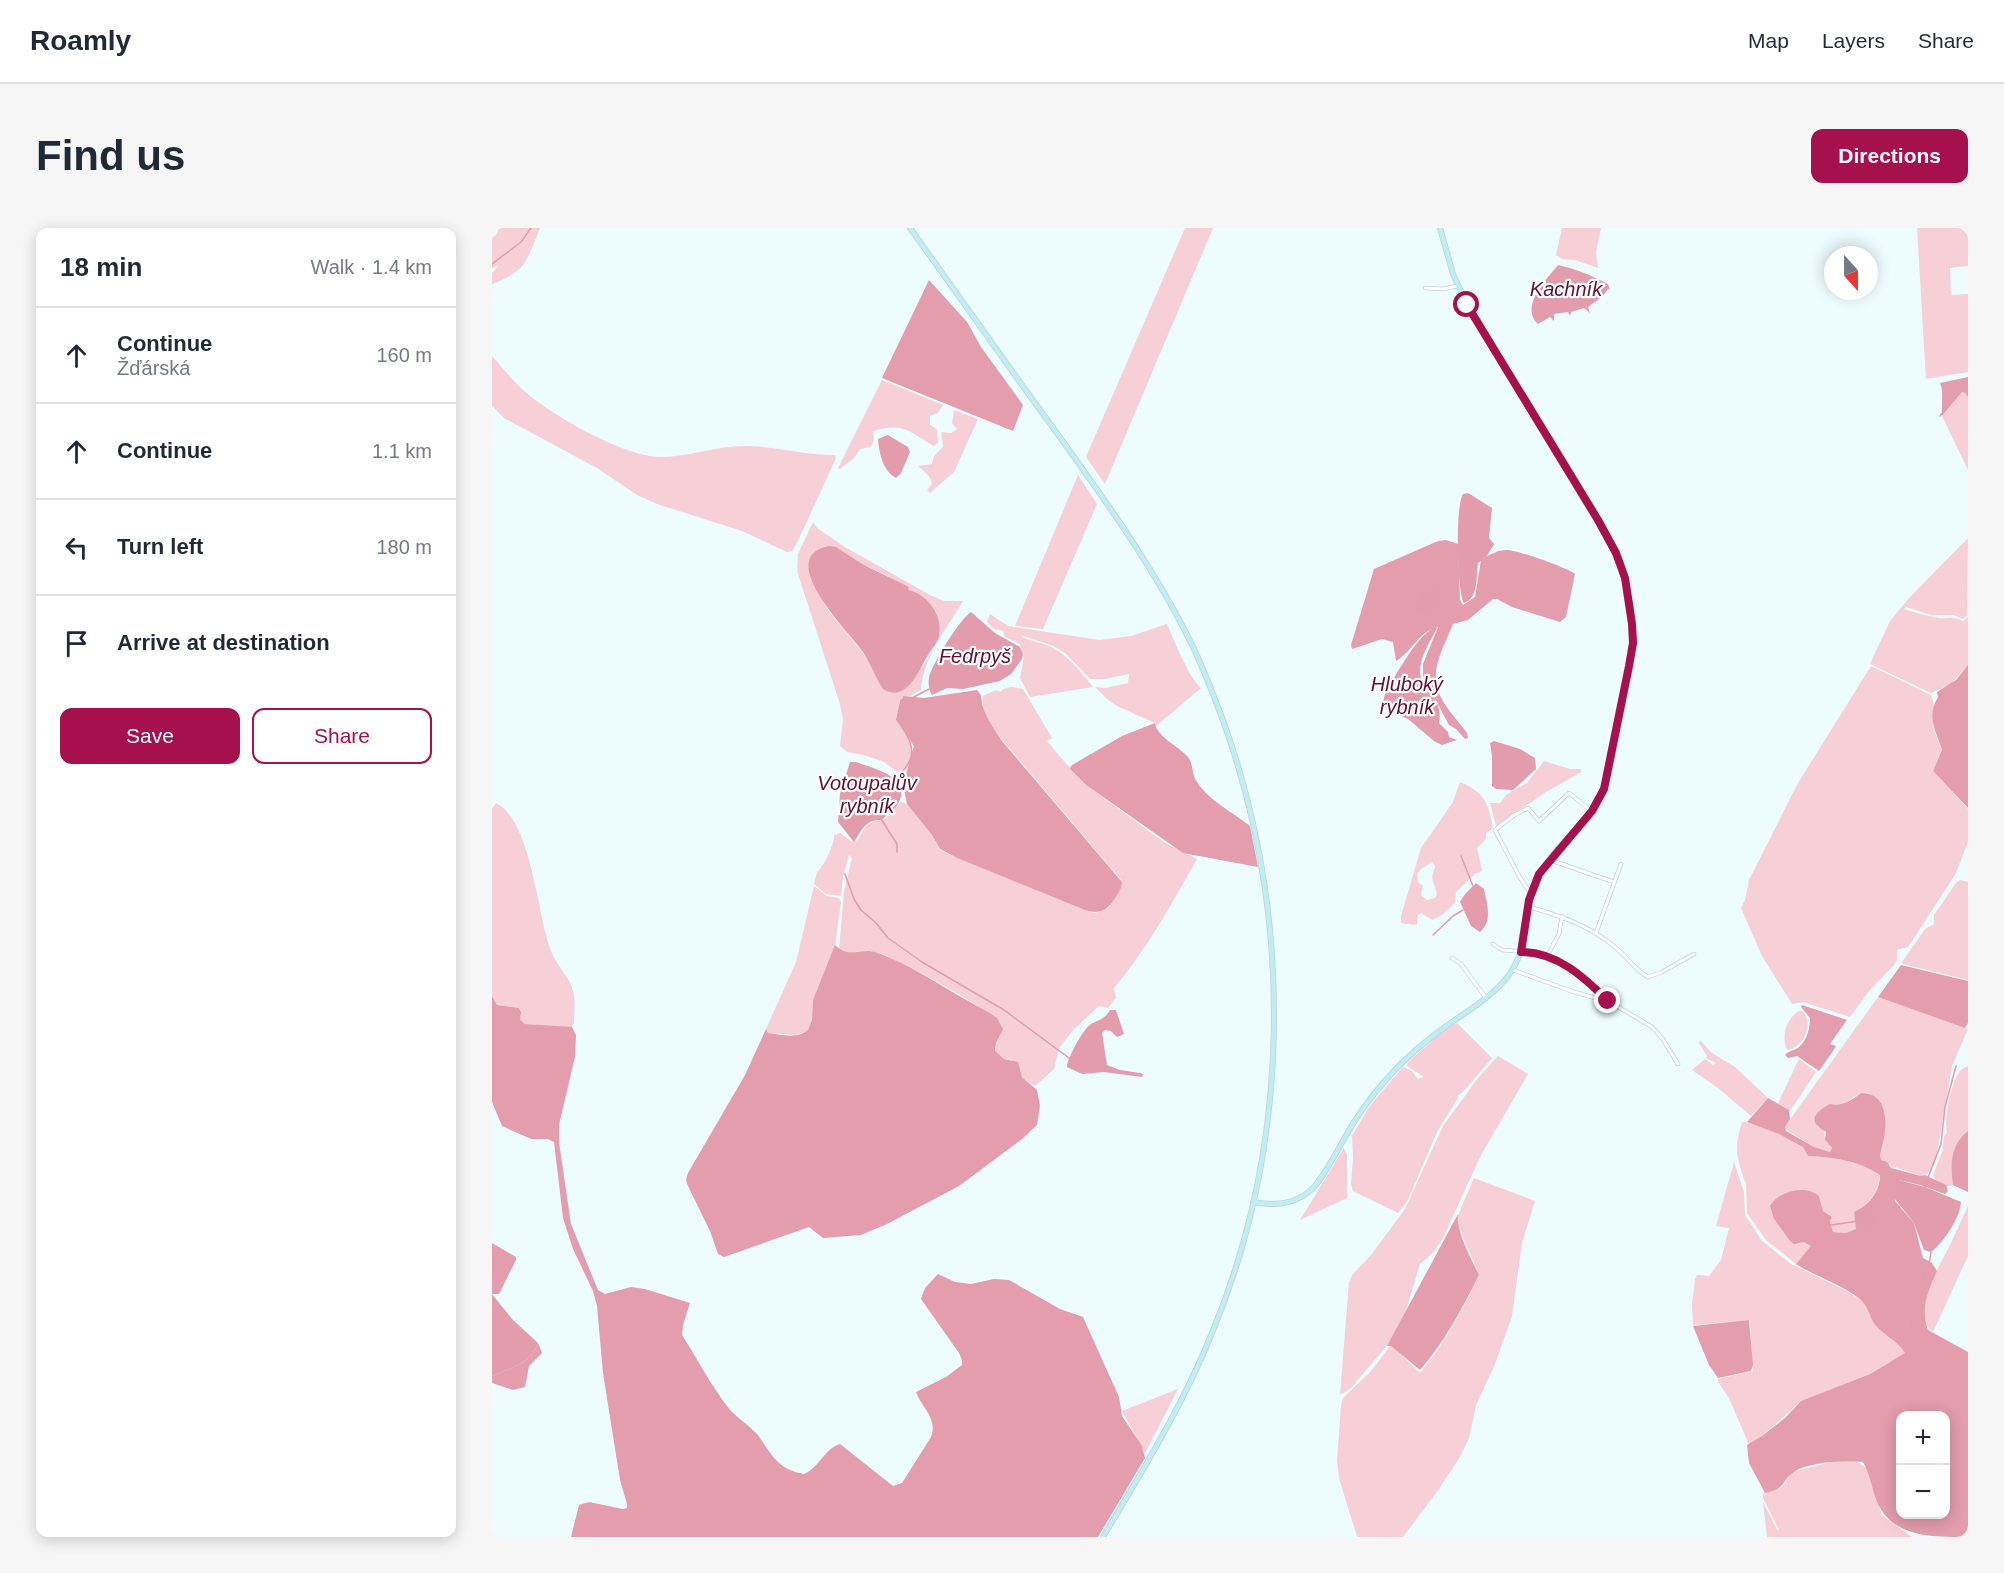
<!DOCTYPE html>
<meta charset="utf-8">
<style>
:root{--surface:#fff;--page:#f6f6f7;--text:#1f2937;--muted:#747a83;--line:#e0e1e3;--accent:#a5104d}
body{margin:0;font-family:Helvetica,sans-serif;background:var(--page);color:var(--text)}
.controls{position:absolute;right:18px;bottom:18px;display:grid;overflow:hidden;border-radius:12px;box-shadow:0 3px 15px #0003}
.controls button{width:54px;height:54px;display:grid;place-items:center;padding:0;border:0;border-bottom:2px solid var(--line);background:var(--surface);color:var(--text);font:30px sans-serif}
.compass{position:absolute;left:1332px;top:18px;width:54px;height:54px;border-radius:50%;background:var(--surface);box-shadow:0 3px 15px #0003;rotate:159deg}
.stop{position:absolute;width:18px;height:18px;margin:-14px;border:4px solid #a5104d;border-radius:50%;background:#fff}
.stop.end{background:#a5104d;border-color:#fff;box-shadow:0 2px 6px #0008}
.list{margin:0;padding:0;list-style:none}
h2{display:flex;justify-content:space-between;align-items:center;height:78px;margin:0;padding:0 24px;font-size:26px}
h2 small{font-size:20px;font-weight:400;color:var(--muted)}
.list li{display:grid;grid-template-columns:39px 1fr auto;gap:18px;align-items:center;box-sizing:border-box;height:96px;padding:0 24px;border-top:2px solid var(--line)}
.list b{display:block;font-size:22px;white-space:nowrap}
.list p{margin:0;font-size:20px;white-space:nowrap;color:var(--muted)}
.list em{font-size:20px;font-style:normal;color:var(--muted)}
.actions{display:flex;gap:12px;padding:18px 24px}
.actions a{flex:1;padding:14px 0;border:2px solid var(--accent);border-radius:12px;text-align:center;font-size:21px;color:var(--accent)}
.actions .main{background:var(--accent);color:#fff}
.icon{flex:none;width:33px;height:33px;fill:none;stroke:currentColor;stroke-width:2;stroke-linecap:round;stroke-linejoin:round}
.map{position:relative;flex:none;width:1476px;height:1309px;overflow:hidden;border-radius:12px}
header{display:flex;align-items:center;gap:36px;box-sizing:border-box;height:84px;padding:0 30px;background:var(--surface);border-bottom:2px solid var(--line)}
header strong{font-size:28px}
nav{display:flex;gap:33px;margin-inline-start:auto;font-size:21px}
.intro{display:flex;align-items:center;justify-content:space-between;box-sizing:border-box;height:144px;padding:0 36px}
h1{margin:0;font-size:42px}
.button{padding:15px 27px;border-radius:12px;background:var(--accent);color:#fff;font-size:21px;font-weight:700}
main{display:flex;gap:36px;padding:0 36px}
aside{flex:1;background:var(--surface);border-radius:12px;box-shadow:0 3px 15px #0003}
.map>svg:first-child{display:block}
.green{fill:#f7cfd7;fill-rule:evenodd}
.forest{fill:#e39dac;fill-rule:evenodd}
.water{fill:#e29cab}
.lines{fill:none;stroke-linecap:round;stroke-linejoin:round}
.stream{stroke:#e29cab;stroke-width:1.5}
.street-casing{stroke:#bfd1d4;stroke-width:4.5}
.secondary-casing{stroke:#bfd1d4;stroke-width:6}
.street{stroke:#fff;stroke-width:3}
.secondary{stroke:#c0edf4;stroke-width:4.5}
.route{stroke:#a5104d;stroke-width:8}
.labels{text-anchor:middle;stroke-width:4.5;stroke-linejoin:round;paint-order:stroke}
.water-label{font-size:20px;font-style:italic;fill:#62102e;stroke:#fff}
</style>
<header>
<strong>Roamly</strong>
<nav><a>Map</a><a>Layers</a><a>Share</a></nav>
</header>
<div class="intro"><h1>Find us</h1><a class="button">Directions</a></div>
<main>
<aside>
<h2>18 min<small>Walk · 1.4 km</small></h2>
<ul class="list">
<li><svg class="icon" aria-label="ahead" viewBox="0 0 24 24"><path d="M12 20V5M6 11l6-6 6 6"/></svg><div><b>Continue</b><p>Žďárská</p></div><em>160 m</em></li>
<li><svg class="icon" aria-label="ahead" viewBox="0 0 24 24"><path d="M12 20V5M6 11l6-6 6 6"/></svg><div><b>Continue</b></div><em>1.1 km</em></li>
<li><svg class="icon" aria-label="left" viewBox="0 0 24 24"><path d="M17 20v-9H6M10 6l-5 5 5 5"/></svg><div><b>Turn left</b></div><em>180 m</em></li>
<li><svg class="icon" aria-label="arrive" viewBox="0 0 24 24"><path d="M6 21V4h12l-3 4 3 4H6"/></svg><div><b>Arrive at destination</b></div></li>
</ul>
<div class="actions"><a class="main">Save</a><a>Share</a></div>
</aside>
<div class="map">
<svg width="1476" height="1309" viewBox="0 0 1476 1309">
<rect width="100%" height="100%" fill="#edfcff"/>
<path class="green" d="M7,0h41c-14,33 -12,42 -48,56v-11l7,-8 -7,3v-30l4,-3z
M693,0h28l-108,256 -19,-27z
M1070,0h39l-5,24 2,16 -23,-8 -13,-1 -6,-4z
M1425,0h51v38l-18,2 1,27 17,-1v78l-42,7z
M0,128c12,14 24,29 38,40 29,23 91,58 127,61 30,1 57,-11 87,-11 30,0 61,9 91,9l1,3 -39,85 -5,8 -5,1 -45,-21 -85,-27 -20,-9 -40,-27 -93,-50 -12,-12z
M390,152l61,25 -5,8 -8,3v9l7,4 1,14 -4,3c-26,-15 -30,-24 -61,-15l1,8 -3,8 -11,2 -6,9 -14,11 -2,-1z
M1470,164l3,1 3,4v73l-26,-54z
M462,182l24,9 -24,53 -24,21 -3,-3 5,-6 -3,-8 -11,-10 14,-2 2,-8 9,-9 -2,-15 10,1 6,-4 -5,-6z
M586,247l19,29 -54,125 -28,-3z
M321,294l4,6 28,19 85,48 14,6h19c-16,27 -40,57 -42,89l-11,6 -7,1 -3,4 -4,19c5,8 14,17 16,26 3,12 -2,26 -15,26l-13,-10 -20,-7 -17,-3 -7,-6 3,-26 -3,-16 -43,-133 1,-17zM344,319l28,18 24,11 20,14 30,51 -16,27 -55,-10 -39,-48 -14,-25z
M1476,310l-1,77 -4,4 -10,-4h-22l-25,-8 -2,2c11,4 23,7 35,9 11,1 13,-2 24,3l5,-4v48l-17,19 -20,9 -61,-29 20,-43 19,-23z
M498,386l18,12 91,14 32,-4 36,-12c7,16 22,54 34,64l-45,38 -1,-3 -38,-17 -10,-7 -12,-12 11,1 22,-5 1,-9 -25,5h-14l-24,-25 -12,-8 -34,-11c8,6 20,7 31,12 17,8 30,25 42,40l-63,10 -10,-19 4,-21 -4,-13 -15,-7 -2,-6 -9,-2 -7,-7z
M1379,438l60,29 3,9 -1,24 9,22 -9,21 35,38v33l-13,33 -47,72 -11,3v10l-3,5 -24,25 -20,27 -47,-15 -11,2 -30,-48 -21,-48 4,-8 4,-20 49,-97z
M520,459l11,2 29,49 -5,3 22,26 3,-2 -2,4 16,16 79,58 32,16c-25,44 -50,90 -83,129l2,10 -8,10 -9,-2 -25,23 -15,19 -5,21 -19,17 -13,-9 -10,-17c-29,-3 -11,-19 -10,-34 -10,-17 -105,-68 -127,-74 -12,-4 -24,4 -36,-2l5,-59 8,-33 -3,-3 -6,22 -2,19 -15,-2 -12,-10 3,-12c8,-6 18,-30 17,-37l6,-2 12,9 6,-2 8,-14 8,-5 11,-2 16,-17 6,2 25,31 8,15 17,8 128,52 10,3 13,-5 14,-22v-5l-118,-139c-10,-12 -24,-29 -21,-46l13,-6 5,2 2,-3z
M1052,533l26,8h11v3l-35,20 -50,34 -6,-23h10l7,-9 20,-11z
M968,554c25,11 28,20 33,46l-7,5v6l-9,9 5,23 -7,3 -19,18 -1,11 -13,12 -10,5 -11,-7 -3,2 -1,9 -3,1 -13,-2v-7l20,-68 32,-46zM940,634l3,4 -3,11 5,17 -2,4 -8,2 -6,-5 2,-9 -5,-4 -1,-8 4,-5z
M4,575c36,18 41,113 55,148 5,14 19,26 22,40 3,10 1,22 1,32l-2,4 -3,1 -44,-4 -5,-4 1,-9 -2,-3 -22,-3 -5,-9v-187z
M1468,652l8,2v98l-65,-16 -1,-2 23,-33 9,-5v-9l22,-32z
M322,658l13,10 12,2 2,4 -6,44 -22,54 -1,20 -4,10 -2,2 -11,3 -27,-2 -2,-4 30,-67z
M1386,769l90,32 -16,37 -16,93c-3,8 -6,15 -15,17l-26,-9 -4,1 -1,-3 -10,-6c-1,-7 3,-8 3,-13 1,-4 -1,-7 0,-10 1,-15 8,-26 -8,-38 -4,-3 -7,-6 -12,-5 -12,2 -13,13 -30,11l-16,22 7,5 1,9 7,8 -2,4 -16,-5 -29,-18 1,-4z
M1307,783h4c11,14 1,36 -16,39 -6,-14 -1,-31 12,-39z
M965,795l35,35 -29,34 -6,4 1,2 -21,34 -30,70 -9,11 -45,-22 -2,-7 2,-26 -1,-22 17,-29 33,-39 2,-1 8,4 6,8 6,-2 -17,-11 1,-4 33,-29z
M1208,812l12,13 23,14 33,31 -17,18 -33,-28 -26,-18 13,-11 8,6 3,-2 -10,-5 1,-2 -8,-13z
M1006,828l30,18 -47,81 -38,83 -10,15 -13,11 -16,53 -15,26 -38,45 -11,7 9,-113 4,-8 18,-19 34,-46 38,-83 35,-48z
M1307,831l17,13 -26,39 -12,-8z
M1476,838v65c-18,15 -18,32 -15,54 -7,3 -17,-2 -20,-10l9,-23 2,-16 3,-3c-3,-13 4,-52 13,-62 1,-2 6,-4 8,-5z
M1250,894c12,0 53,17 61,25 2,3 3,6 5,9 24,1 52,5 72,19 -1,16 -11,30 -26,37l3,17 -11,4 -13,-1 -3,-11 2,-4 -9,-6 -4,-15 -45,23 16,22 14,1 8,4 -16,18 -30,-24 -19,-27 -1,-31h-1c-9,-27 -11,-33 -3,-60z
M852,920l3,7v43l-47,22z
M1242,934l10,30 1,23 17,26 29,23 54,26 19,12 12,24 21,17 19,1 -16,16 -11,2 -19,12 -69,27 -39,35 -13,9 -20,-47 -11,-16v-3l4,-1 31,-7 -3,-51 -57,5 -1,-21 3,-25 2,-4 12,1 12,-16 8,-32 -13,-2z
M982,950l61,23 -13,42 -10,73 -18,51 -18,38 -7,33 -9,19 -24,36 -33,44h-46l-18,-59 -2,-17 4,-56 2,-7 28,-27 20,-26 29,28c25,-30 43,-63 59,-98l-23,-55z
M1476,978v50l-35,76c-26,-17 8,-68 17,-87 6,-13 12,-26 18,-39z
M686,1161l-33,64 -23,-42z
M1353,1232l10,1 12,7 15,47 30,22h-145l-4,-35 14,27 2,1 -16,-32v-4l19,-7 10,-15 4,-1 39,-10z"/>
<path class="forest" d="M437,52l38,42 14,25 42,58 -10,26 -131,-53z
M1476,149v20l-3,-4 -3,-1 -20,24c-1,-11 2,-24 -2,-33z
M954,312l12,4 2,56 3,5 12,-8 6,-37c7,-5 17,-10 26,-10 10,0 61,18 68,24l-9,43 -6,5 -48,-15 -15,-8h-4l-25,21 -15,4c-11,28 -27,49 -9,79 7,11 16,20 23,30l1,5 -3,1 -9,-10 -7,-4 -26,-49v-12l15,-37c-19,4 -26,25 -42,34l-3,-19 -11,-3 -30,10 -1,-4 23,-76 64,-28z
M1476,437v143l-35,-37 9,-21c-6,-19 -16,-33 -4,-53l-1,-5 19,-12z
M485,462c7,8 3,8 6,17 4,13 12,23 19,34l120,141c0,5 -2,8 -5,13 -9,15 -16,20 -32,15l-128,-52 -17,-9 -8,-14 -25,-31 -4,-19 11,-39 -18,-26 7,-24 21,2z
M663,495c2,14 23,23 32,33 7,7 4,18 10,26 12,19 37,31 53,44l8,41 -75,-14 -97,-68 -16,-16 2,-4 50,-29z
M343,717c15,15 26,1 43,8 30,11 56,28 83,44 12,7 25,13 36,21l6,11 -7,14 -1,8 9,8 14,3 4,15 15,13 3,16 -3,19 -15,14 -63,47 -72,38 -26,11 -38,3 -14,-11 -85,30 -6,-3 -8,-23 -22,-45 -2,-6 2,-7 57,-98 21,-46 2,4c14,2 29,6 40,-3l4,-10 1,-20z
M1409,737l67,16v42l-3,5 -87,-31z
M0,768l5,9 22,3 2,4 -1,8 5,4 47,3 4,8 -1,22 -16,68v17l12,82 27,66 7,4 26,-7 14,2 45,14 -7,22 -1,10c15,23 28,49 45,71 8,11 22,19 30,28 15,20 19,35 47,40 15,-6 21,-26 36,-30l53,42 9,-3 29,-46c7,-18 -9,-29 -15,-45l30,-15 16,-12v-5l-3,-7 -38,-54 4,-11 13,-14 17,8 16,2 23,-5 15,1 51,29 23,8 36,80 3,19 20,30 3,12 -47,79h-527l8,-32 10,-3 34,7 4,-1v-4l-7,-24 -17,-107 -6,-67 -4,-15 -20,-42 -10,-31 -9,-76 -6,-3h-17l-29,-13 -10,-24z
M1310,777l45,15 -17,24 6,2 -1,2 -16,23 -22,-15 -9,2 -3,-3c2,-3 6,-4 9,-5 12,-5 16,-20 16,-32l-9,-11z
M1369,865c33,0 25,42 19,62l1,5 6,2 4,6 30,8 4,-1 21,10 2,6 -3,3 -25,-9 -21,-5 -4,21 19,22 9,35 9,5 5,8c-9,20 -17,37 -9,59l40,22v185c-39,0 -75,0 -91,-35 -5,-13 -7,-28 -14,-40 -17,-2 -55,0 -69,10 -14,9 -6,16 -29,21l-16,-30 -2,-18 15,-9 23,-18 16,-17 69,-27 35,-21c-7,-12 -18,-16 -27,-25 -8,-7 -9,-21 -17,-28 -19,-16 -45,-23 -65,-36l15,-18 -7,-4 -10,2 -4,-3 -16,-22 -4,-13c9,-15 35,-22 49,-10l4,15 9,6 -2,4 3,11 13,1 10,-4 -2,-17c15,-7 26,-20 26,-37 -20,-14 -48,-18 -72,-19l-5,-9 -24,-13 -32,-12 21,-24 21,12 1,9 -5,8 1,4 28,16 16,5 2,-4 -7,-8 1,-8c-2,-2 -6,-3 -8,-6 -10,-9 4,-18 12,-22 14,2 20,-3 31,-11zM1408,1188h46v98h-46z
M1476,903v61l-15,-7c-3,-21 -3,-40 15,-54z
M966,986c-3,15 14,46 21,61 -17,34 -34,66 -59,95l-29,-24h-4z
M0,1015l24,14v3l-17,34h-7z
M1257,1092l4,45 -2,6 -33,7 -9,-13 -16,-39z
M46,1115l4,10 -13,13 -4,21 -12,3 -21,-7v-7c18,-8 39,-12 46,-33z"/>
<path class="water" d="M1066,37c19,4 34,11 50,19l2,6 -2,-1 -5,7 -15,11 2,6 -6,-5 -13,4 -1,4 -2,-4 -14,2v7l-4,-4 -12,7c-19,-18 9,-45 20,-59z
M396,207l20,12 2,5 -9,21 -5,5c-13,-7 -17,-25 -18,-39z
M976,265l24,15 -3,30 5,6 -7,12 -9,7c-2,13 1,35 -14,40 -7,-11 -9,-97 -1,-109z
M337,318l7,1 28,18 45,22 -1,3c19,4 35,25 31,45 -1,8 -7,13 -11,20 -9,15 -22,49 -45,34 -8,-12 -12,-25 -20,-37 -13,-19 -91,-95 -34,-106z
M946,356l4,1c6,15 -4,24 -15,32l-16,-9v-4l12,-12z
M479,384l24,21 25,14 3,7 -1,5 -11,15 -11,7 -37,8 -16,-1 -15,7c-3,-5 -4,-11 -3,-18 4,-14 30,-57 42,-65z
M942,399l3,1c-7,14 -17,28 -17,44 1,17 24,24 19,51l9,9 1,5 8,3 -15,5 -8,-4 -26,-22 -19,-8 -6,-6c0,-13 9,-23 15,-34 11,-17 19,-32 36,-44z
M1002,513l26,8 15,9 1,11 -23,21 -17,-1 -4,-3v-30l-2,-13z
M358,534h6c19,7 60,16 40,45 -4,5 -10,8 -14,13 -17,-1 -20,10 -28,22l-16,-20 2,-28z
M984,655l8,6c3,15 9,32 -4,43l-9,-6 -11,-24 5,-8z
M618,782h6l8,24 -7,3 -6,-6 -6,-1 -3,3 5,32 13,5 20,3 3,1 -1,3 -38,-5 -22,2 -15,-7c0,-8 16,-38 24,-43 8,-4 14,-5 19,-14z
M1407,952l26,7 36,15c-1,16 -17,40 -30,50l-7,-2 -10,-27 -23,-29 3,-10z
M1378,976l7,10 1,11 -8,5 -9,2 -5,-17z
M0,1066l20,25 26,24c-7,21 -28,25 -46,33z"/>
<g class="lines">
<path class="stream" d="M0,36l29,-22 10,-14
M1448,188l23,-28
M402,551c26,-20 20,-36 3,-60l4,-19 11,-2 17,-9
M389,591l16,25v8
M969,628l12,30
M353,646l9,25 7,11 15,13 12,15 34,24 82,48 65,48
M941,707l20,-19 10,-6
M1432,960l17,-44 4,-37 11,-41
M1279,978c10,-6 22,-15 34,-14l4,7 1,19
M1385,987l23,-9
M1320,997l13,1 33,-5
M1416,1109c5,-13 3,-22 5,-34 4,-18 17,-32 18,-51"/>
<defs>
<path id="street" d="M933,60l18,1 14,-3
M1058,632l64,22
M1039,666l-12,-18 -24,-46 18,-14 15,-8 11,13 30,-28 21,17
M1037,679c29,8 56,17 81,36 14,10 23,25 38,34l14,-5 32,-18
M1104,705l25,-69
M1001,716l9,6 29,2 16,5 27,14 16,12 18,18 44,26 10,11 16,26
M1055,728l12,-22 3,-18
M960,730l9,6 25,34
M1021,742l61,22 32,9"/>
<path id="secondary" d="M418,0c44,61 87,123 131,183 51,71 103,141 143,218 16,30 28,62 40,94 69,195 68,417 -12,610 -29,72 -69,137 -109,204
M761,974c21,4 40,3 57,-11 13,-10 35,-56 46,-72 23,-35 52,-65 85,-89 22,-17 50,-31 67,-54 23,-29 14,-68 30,-99 21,-40 59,-56 71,-105l24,-129 -2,-36 -10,-43 -23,-44 -131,-215 -14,-31 -13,-46"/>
</defs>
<use href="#street" class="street-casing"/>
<use href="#secondary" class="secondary-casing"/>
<use href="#street" class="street"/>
<use href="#secondary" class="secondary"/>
</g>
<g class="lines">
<path class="route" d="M975,77l131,215 18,33 9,25 7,46 1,19 -4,23 -25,123 -12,22 -53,63 -10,26 -8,52c36,0 63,25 87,49"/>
</g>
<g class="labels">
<g class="water-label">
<text x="1074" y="68">Kachník</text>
<text x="483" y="435">Fedrpyš</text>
<text x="915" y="463">Hluboký<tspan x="915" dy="23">rybník</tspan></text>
<text x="375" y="562">Votoupalův<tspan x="375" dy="23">rybník</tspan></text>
</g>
</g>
</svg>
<div class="controls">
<button>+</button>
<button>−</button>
</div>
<svg class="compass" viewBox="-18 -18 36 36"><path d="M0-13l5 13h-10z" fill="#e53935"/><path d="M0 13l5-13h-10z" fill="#747a83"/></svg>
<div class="stop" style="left:975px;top:77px"></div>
<div class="stop end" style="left:1116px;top:773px"></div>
</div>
</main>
